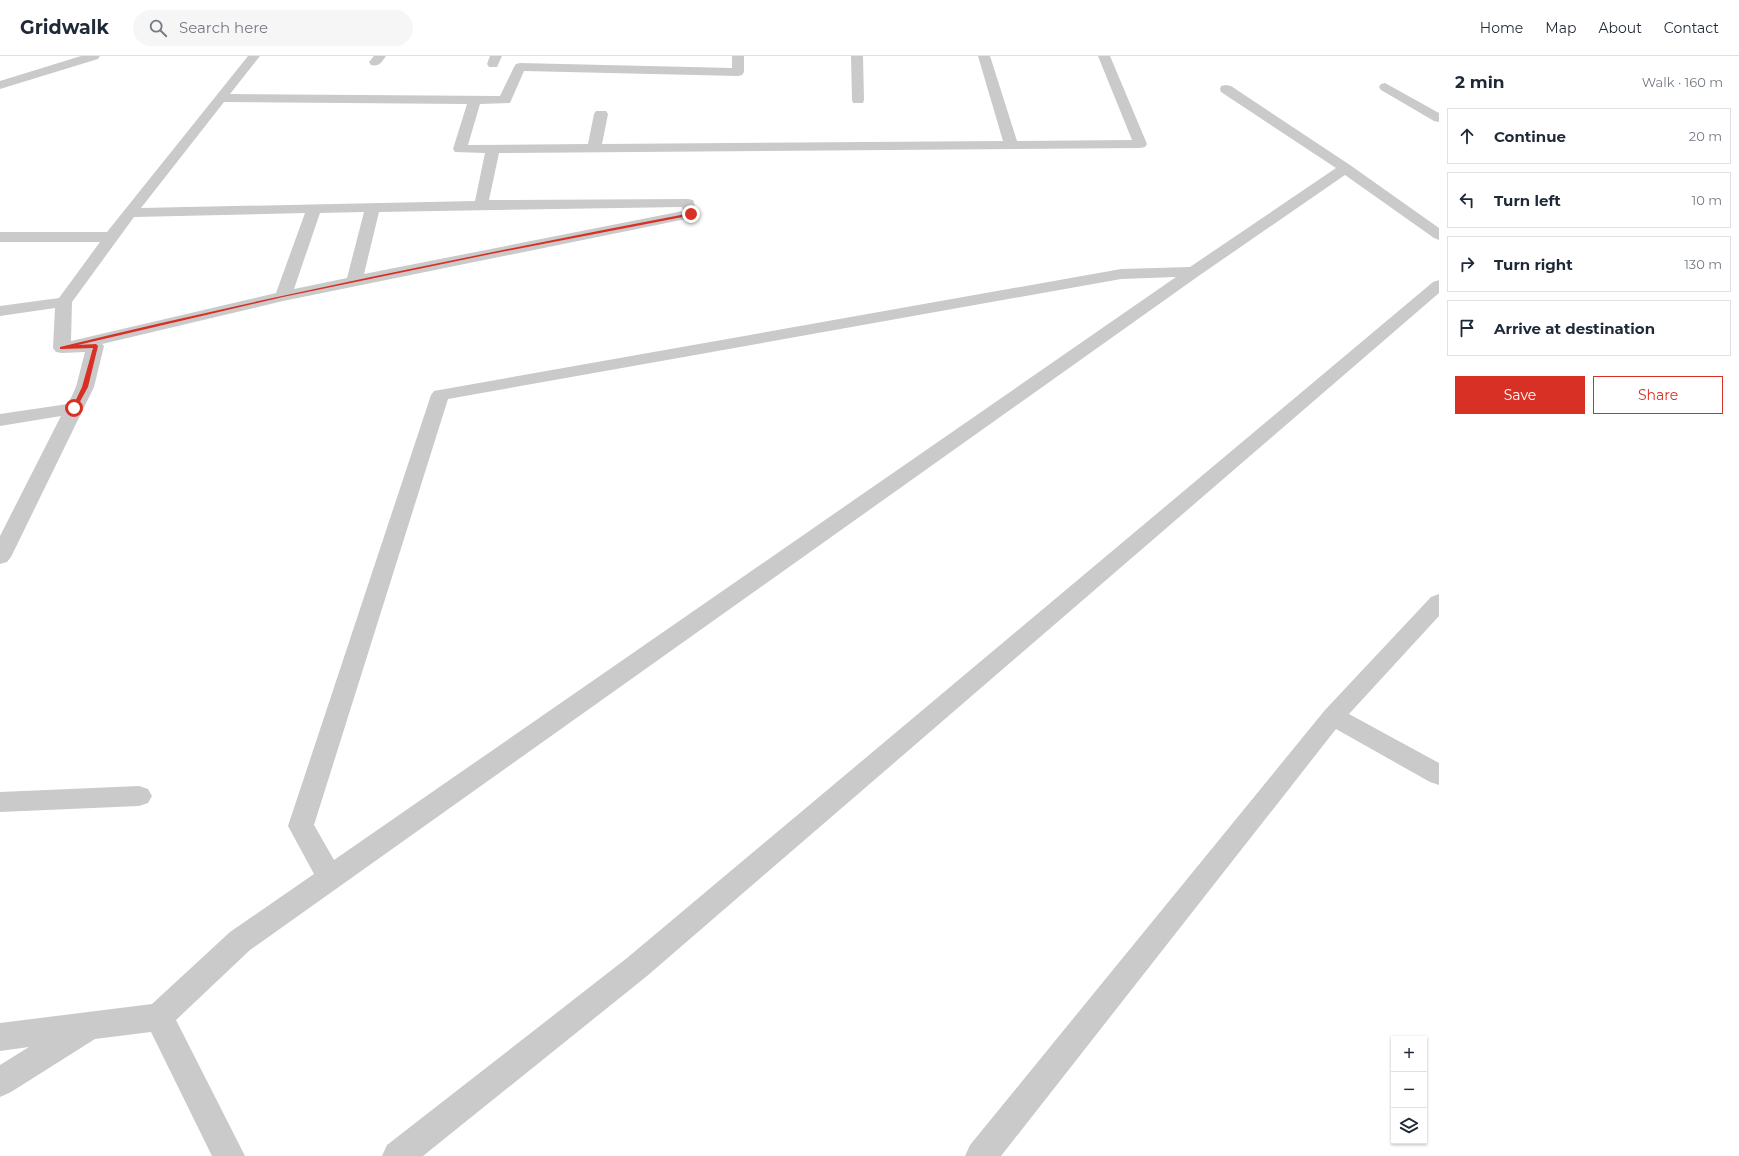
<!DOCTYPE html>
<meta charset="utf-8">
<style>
:root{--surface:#fff;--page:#f6f6f7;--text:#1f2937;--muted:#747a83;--line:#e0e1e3;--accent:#d93025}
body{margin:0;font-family:Montserrat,sans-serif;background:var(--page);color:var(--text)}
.controls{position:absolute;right:12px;bottom:12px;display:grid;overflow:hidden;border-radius:0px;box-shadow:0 1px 3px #0004}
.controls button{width:36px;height:36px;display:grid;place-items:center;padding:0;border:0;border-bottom:1px solid var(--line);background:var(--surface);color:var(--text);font:20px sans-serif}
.stop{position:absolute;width:12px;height:12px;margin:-9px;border:3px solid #d93025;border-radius:50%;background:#fff}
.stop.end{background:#d93025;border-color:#fff;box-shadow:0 1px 4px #0008}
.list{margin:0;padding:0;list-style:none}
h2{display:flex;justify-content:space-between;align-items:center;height:52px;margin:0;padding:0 16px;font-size:17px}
h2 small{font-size:13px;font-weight:400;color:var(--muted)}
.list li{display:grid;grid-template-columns:26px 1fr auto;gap:12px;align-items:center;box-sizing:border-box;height:56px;margin:0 8px 8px;padding:0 8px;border:1px solid var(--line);border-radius:0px}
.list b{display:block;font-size:15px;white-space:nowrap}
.list em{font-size:13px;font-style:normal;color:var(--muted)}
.actions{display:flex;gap:8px;padding:12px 16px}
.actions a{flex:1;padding:9px 0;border:1px solid var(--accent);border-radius:0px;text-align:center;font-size:14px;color:var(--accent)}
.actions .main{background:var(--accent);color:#fff}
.icon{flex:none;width:22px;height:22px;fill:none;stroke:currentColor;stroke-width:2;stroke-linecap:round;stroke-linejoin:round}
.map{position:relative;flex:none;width:1439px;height:1100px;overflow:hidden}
header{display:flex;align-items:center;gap:24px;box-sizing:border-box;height:56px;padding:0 20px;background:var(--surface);border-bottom:1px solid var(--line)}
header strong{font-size:19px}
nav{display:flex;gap:22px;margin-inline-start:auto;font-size:14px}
.search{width:280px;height:36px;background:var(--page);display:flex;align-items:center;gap:10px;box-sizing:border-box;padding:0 14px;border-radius:22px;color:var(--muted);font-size:15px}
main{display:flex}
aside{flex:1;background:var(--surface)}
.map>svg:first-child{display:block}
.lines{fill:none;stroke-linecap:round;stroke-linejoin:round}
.minor{fill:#cacaca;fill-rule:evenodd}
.route{fill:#d93025}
</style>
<header>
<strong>Gridwalk</strong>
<div class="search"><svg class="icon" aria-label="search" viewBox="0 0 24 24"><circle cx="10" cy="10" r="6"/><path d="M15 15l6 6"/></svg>Search here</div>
<nav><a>Home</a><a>Map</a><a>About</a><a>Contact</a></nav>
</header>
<main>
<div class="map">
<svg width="1439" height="1100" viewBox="0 0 1439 1100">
<rect width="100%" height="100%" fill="#fff"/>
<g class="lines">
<path class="minor" d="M81,0h19l-2,3 -98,30v-8z
M248,0h12l-30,38 270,2 14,-29 2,-3 4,-1 212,5v-12h12v16l-2,3 -4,1 -214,-5 -14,32 -30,1 -12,41 120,-1 6,-30 2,-3h10l2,3 -6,30 401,-3 -25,-85h12l27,85 115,-1 -34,-84h12l37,88 -2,3 -5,1 -641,5 -10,47 199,-1 5,1 5,14 -2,3 -5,1 -408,83 -181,43 2,2 -10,41 -83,170 -4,5 -7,2v-28l61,-120 -61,10v-12l68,-10 8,-17 9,-35 -23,1 -6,-1 -3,-4 2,-40 -55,8v-10l59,-8 41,-56h-100v-10h107zM224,46l243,2 -14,45 2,3 30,1 -10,48 -334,7zM682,151l1,4 -319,63 15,-62zM364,156l-17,66 -53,11 26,-76zM305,157l-29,80 -205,48 1,-39 62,-85z
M374,0h12c-4,6 -7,11 -15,9l-2,-3z
M490,0h12l-5,11h-8l-2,-3z
M851,0h12l1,44 -1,3h-10l-1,-3z
M1385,27l54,30v9l-5,-1 -53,-31 -2,-3 2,-3z
M1226,29l5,1 119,79 89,63v12l-5,-2 -89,-63 -145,100 -950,675 -74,70 69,136h-33l-61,-124 -56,7 -84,53 -11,5v-32l29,-18 -29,4v-28l152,-19 78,-72 84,-58 -26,-48 143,-431 3,-4 687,-122 69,-2 146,-99 -115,-76 -1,-3 1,-3zM1176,221l-842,583 -20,-35 134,-426 673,-120z
M1439,224v13l-792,683 -224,180h-41l5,-11 240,-187 806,-676z
M1439,538v22l-90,98 90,49v22l-9,-3 -94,-53 -335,427h-36l5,-11 355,-435 106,-113z
M139,730l9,3 4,7 -4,7 -9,3 -139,6v-20z"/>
</g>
<path class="route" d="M691,157l2,2 -202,39 -208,43 -205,48 18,-1 2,2 -10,41 -12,22 -4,-1 10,-21 11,-39 -31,1h-2v-2c209,-51 420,-93 631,-134z"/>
</svg>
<div class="controls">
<button>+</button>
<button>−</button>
<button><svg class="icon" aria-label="layers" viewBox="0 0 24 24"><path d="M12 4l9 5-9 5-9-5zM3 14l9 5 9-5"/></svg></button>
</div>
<div class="stop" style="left:74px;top:352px"></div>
<div class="stop end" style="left:691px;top:158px"></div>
</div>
<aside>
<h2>2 min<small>Walk · 160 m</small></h2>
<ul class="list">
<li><svg class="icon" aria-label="ahead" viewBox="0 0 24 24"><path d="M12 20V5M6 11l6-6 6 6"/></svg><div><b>Continue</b></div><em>20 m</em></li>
<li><svg class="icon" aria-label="left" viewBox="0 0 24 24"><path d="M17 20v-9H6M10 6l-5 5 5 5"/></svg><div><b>Turn left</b></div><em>10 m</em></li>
<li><svg class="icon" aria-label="right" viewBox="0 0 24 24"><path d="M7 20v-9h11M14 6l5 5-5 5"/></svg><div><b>Turn right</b></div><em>130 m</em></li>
<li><svg class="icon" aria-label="arrive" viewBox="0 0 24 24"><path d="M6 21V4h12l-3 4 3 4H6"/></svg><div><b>Arrive at destination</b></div></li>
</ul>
<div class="actions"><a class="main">Save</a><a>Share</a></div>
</aside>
</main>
